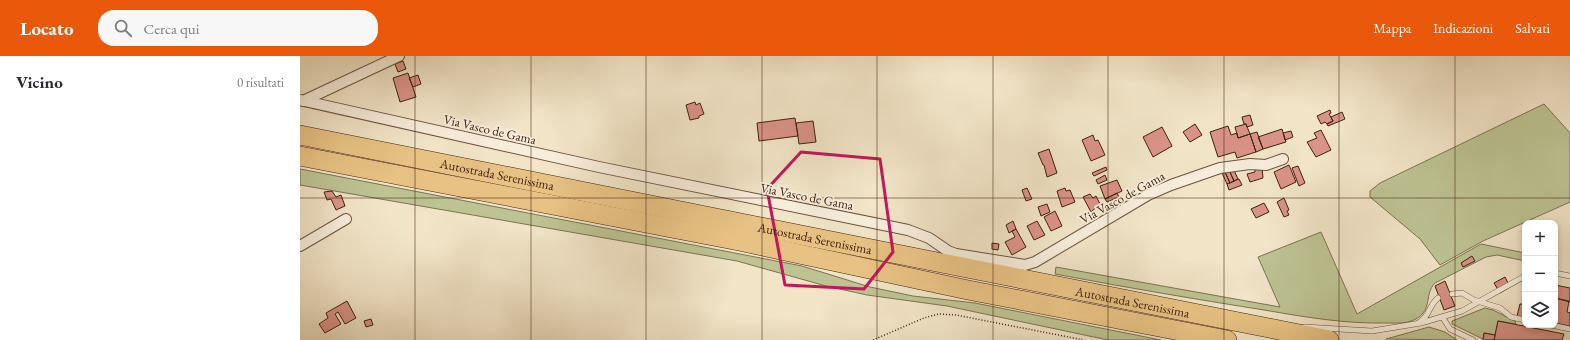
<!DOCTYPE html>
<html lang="it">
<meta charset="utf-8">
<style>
:root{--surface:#fff;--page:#f7f7f7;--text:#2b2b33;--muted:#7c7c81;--line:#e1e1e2;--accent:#ea580c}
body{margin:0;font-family:"EB Garamond",serif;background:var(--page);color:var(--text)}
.controls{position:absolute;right:12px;bottom:12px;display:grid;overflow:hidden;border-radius:8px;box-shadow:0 2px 6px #0003}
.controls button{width:36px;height:36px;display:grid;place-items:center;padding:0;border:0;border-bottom:1px solid var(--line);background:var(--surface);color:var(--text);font:20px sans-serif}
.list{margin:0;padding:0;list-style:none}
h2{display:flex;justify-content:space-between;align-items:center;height:52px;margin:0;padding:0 16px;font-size:17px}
h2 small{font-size:13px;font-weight:400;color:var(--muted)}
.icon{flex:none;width:22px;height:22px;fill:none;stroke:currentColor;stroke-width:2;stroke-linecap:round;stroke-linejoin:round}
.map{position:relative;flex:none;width:1270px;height:284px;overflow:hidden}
header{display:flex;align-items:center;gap:24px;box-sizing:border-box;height:56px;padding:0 20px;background:var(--accent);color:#fff}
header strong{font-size:19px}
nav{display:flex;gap:22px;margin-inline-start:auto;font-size:14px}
.search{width:280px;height:36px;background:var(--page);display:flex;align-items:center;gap:10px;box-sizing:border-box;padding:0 14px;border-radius:16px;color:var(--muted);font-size:15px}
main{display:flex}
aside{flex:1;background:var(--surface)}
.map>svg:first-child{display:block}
.green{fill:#bdc393;stroke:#7f7251}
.building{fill:#da9388;stroke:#41220f}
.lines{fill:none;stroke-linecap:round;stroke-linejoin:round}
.service-casing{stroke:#6d523d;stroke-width:6}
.minor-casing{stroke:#6d523d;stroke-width:12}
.motorway-casing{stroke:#41220f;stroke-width:20}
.path{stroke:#41220f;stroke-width:1.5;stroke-dasharray:1 2;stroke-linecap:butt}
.service{stroke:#f6eddb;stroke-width:5}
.minor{stroke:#f6eddb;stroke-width:10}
.motorway{stroke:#e8c284;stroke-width:19}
.marked{fill:none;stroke:#c2185b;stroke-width:3;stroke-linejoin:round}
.grid{fill:none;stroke:#41220f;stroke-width:1;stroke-opacity:0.55}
.labels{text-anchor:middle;stroke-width:3.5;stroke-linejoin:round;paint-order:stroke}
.street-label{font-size:13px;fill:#41220f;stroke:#f6eddb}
</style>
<header>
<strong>Locato</strong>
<div class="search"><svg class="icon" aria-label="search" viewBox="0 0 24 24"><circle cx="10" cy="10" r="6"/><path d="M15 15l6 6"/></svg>Cerca qui</div>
<nav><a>Mappa</a><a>Indicazioni</a><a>Salvati</a></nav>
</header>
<main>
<aside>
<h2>Vicino<small>0 risultati</small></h2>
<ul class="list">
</ul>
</aside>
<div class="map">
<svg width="1270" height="284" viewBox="0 0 1270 284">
<rect width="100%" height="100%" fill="#f1e4c7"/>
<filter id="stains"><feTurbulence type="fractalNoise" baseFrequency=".005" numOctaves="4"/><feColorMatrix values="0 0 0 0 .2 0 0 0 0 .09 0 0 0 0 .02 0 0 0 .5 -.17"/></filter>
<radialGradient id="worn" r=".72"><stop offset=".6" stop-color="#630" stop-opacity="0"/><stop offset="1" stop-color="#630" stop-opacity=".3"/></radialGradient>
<path class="green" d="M1244,48l26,29v69l-87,39 -43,24 -20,-26 -50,-42v-6l10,-8z
M0,113l502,97 68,21 43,9 62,7 186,37h-53l-161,-34 -80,-11 -41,-9 -89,-25 -437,-76z
M1021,176l36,82 124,-70 44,9v8l-28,-6 -11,2 -51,26c-11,11 -2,26 -19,36 -9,5 -20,4 -29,4 -42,1 -82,-6 -123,-13 -70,-11 -140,-23 -209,-36l1,-7 224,40 -22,-50z
M1185,252l8,2 22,11 1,3 -18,-3 -3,14 -11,-2 -1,6 -31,-15v-3z
M1129,271l16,5 12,8 -71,-1z"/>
<path class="building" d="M103,5l3,8 -8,3 -3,-8z
M108,17l8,24 -16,5 -7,-24z
M118,19l3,9 -8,3 -4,-9z
M395,46l1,3 4,-2 4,11 -5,2v2l-9,2 -4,-15z
M1030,54l1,3 -2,1 4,7 -6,3 -2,-2 -4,2 -4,-8z
M1042,56l3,7 -17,7 -1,-2 6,-3 -2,-4z
M950,59l3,10 -6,2 -1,-3h-2l-2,-7z
M495,62l3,18 -39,5 -2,-18z
M513,65l3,21 -17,2 -3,-21z
M895,68l7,11 -12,7 -7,-10z
M946,68l4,10 -12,4 -3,-11z
M928,70l3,9 6,-2 1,5 12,-4 6,18 -19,6 -2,-6 -17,5 -8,-25z
M862,71l10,19 -19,11 -10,-20z
M982,73l4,13 -23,7 -5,-12z
M1021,74l10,20 -15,7 -9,-15 10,-4 -3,-5z
M991,75l2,6 -8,3 -2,-7z
M957,76l6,17 -7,3 -6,-18z
M793,79l2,6 3,-1 7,15 -14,6 -9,-21z
M749,93l8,24 -10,4 -3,-12h-1l-5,-12z
M989,109l7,17 -15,7 -7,-17z
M998,110l7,17 -6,3 -7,-18z
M806,111l1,3 -13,6 -2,-3z
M955,111h7l1,11 -13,4 -3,-8 8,-2z
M933,112l5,11 -4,2 -5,-11z
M929,114l5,11 -4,2 -5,-11z
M925,116l5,11 -3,1 -5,-11z
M805,119l2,5 -9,4 -2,-4z
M939,123l3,6 -13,5 -2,-6z
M817,124l5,11 -17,8 -5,-13z
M727,132l5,11 -6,2 -4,-11z
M765,132l1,3 4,-1 5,12 -13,5 -5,-16z
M32,135l4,6 5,-2 4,11 -9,4 -5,-11 -4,1 -3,-8z
M817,137l2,4 -12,5 -2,-3z
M790,138l3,4 3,-2 4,8 -9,8 -8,-15z
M984,142l5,12 -2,1 2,4 -5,2 -7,-15z
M964,147l5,9 -13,6 -5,-9z
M747,148l3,8 -9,4 -3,-9z
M755,155l7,15 -11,5 -7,-14z
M713,165l3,8 -7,4 -3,-8z
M737,165l8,14 -11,5 -7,-14z
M716,173l10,18 -14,8 -7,-13 10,-5 -3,-6z
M692,187l7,1 -1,6 -6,-1z
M1172,200l3,5 -12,6 -2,-4z
M1205,221l5,10 -10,6 -6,-10z
M1145,225l10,25 -11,4 -9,-24z
M1255,229l15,3v14l-15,-4z
M1255,242l14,3 -2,11 3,1v13l-15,-3z
M47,245l9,17 -11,6 -7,-12 -3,2 6,10 -16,9 -6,-9 9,-6 -2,-5z
M1220,248h5v14l-8,-2z
M71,263l2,6 -7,2 -2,-6z
M1198,265l66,13 -2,6h-68z
M1184,277l11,2 -1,5h-11z"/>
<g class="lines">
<defs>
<path id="service" d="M1255,217l15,3
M1152,238l10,-1 12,7 26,8 11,9 14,3
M1143,262l7,11 23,11
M1118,267c11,-5 11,-18 20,-25
M1251,269l19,4
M1004,271l68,4 49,-8 41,-12 63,-35"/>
<path id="minor" d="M0,44l299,67 309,63 21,8 19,13 8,3 69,11 10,-3 113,-67 23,-10 49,-17 30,-4 16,1 17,-6
M3,45l96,-45
M0,190l46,-27"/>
<g id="motorway">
<path id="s1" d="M0,79c343,67 686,139 1029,205"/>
<path d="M0,100l439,85 229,49 259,50"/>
</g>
</defs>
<use href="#service" class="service-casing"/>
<use href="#minor" class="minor-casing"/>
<use href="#motorway" class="motorway-casing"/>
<path class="path" d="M573,284l51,-22 15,-4 17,1 128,25"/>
<use href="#service" class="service"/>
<use href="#minor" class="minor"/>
<use href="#motorway" class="motorway"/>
</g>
<path class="marked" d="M501,96l79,7 13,93 -29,37 -79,-4 -18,-96z"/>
<path class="grid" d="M115,0v284M231,0v284M346,0v284M462,0v284M577,0v284M693,0v284M808,0v284M924,0v284M1039,0v284M1155,0v284M0,142h1270"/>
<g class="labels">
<g class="street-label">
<text transform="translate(190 73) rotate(13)" y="5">Via Vasco de Gama</text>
<text dy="5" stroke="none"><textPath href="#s1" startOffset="201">Autostrada Serenissima</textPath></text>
<text transform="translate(507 140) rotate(11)" y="5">Via Vasco de Gama</text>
<text transform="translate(822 141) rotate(-29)" y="5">Via Vasco de Gama</text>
<text dy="5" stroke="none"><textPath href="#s1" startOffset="525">Autostrada Serenissima</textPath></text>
<text dy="5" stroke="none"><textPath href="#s1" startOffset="849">Autostrada Serenissima</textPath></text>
</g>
</g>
<rect width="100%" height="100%" filter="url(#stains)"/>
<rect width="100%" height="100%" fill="url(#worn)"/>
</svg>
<div class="controls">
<button>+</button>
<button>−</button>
<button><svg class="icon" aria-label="layers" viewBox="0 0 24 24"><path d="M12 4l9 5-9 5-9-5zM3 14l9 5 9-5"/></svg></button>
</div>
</div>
</main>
